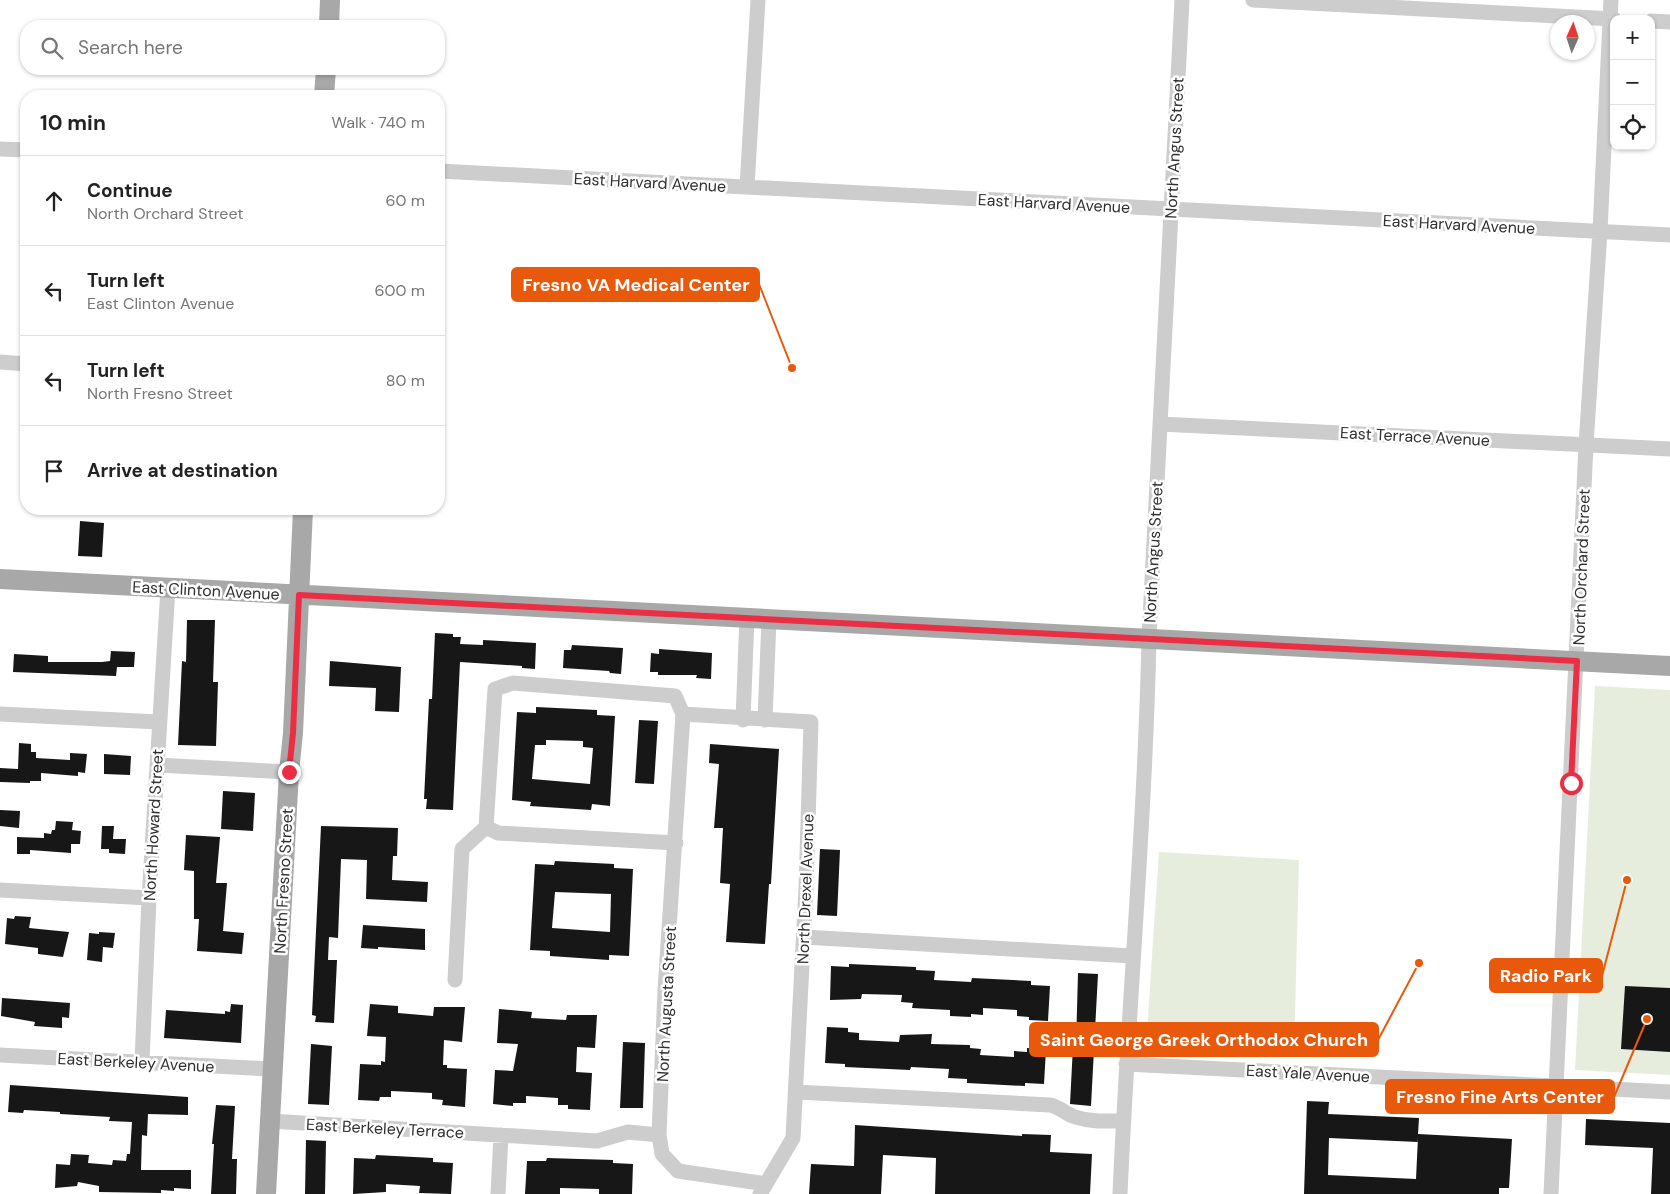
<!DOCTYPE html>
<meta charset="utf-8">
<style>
:root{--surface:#fff;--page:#f6f6f6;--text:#222;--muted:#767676;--line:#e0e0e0}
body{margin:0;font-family:"DM Sans",sans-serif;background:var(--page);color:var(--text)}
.controls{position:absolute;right:15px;top:15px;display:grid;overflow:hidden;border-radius:10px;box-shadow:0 1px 4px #0004}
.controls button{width:45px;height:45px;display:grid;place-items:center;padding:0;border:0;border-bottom:1px solid var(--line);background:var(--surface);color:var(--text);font:25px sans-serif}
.compass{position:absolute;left:1550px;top:15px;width:45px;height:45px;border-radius:50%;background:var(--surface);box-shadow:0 1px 4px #0004;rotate:3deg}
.stop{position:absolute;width:15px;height:15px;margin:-11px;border:4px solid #eb2e43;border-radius:50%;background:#fff}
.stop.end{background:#eb2e43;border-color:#fff;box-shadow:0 1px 5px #0008}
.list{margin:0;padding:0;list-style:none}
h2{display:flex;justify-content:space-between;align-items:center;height:65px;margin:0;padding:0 20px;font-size:21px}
h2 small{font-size:16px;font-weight:400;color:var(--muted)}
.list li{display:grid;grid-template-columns:32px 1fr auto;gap:15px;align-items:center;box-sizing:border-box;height:90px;padding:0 20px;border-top:1px solid var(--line)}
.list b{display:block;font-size:19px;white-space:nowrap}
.list p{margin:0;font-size:16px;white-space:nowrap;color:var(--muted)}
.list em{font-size:16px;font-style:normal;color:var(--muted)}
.icon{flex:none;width:28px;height:28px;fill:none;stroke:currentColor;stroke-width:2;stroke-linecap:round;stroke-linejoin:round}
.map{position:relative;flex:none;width:1670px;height:1194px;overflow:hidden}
.search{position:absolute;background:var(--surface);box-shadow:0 1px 4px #0004;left:20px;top:20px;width:425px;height:55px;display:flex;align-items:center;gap:12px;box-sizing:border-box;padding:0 18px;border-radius:20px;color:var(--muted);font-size:19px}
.panel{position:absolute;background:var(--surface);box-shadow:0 1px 4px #0004;left:20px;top:90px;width:425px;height:425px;border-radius:20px}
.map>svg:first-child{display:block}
.green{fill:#e6eddd}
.building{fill:#171717;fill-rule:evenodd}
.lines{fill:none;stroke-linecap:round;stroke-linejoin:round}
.minor{stroke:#cdcdcd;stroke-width:15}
.major{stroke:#a8a8a8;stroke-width:20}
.route{stroke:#eb2e43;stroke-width:6}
.labels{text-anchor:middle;stroke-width:5;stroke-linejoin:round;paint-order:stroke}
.street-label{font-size:16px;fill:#303030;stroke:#fff}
.leader{fill:none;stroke:#e8590c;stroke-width:2}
.callout-dot{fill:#e8590c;stroke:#fff;stroke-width:2}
.callout{fill:#e8590c;stroke:#e8590c;stroke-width:2}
.callout-label{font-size:18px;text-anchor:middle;font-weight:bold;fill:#fff}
</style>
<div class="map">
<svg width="1670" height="1194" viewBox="0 0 1670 1194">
<rect width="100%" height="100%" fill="#fff"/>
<path class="green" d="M1595,686l75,4v385l-95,-5z
M1159,852l140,8 -5,194 -144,-5 -4,-3z"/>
<path class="building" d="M80,521l24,2 -2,34 -24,-1z
M187,620h28l-2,62h5l-2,64 -38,-1 4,-84 4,1z
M435,633l18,1v3h8l-1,7 23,1v-5l53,3 -1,26 -13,-1v-2l-62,-4 -7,148 -27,-1 1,-10h-3l5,-100h3z
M572,645l51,3 -2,26 -11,-1 -1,-2 -46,-3 1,-18h7z
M659,649l53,4 -1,26 -15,-1 1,-3h-39v-3h-8l1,-19 8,1z
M111,651l24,1 -1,15h-17l-1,9 -103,-4 1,-18 34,2v6h54l8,-1z
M330,661l71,6 -2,45 -24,-1 1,-23 -47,-2z
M536,707l61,3v5l18,1 -5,90 -18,-2 -1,6 -61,-4 1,-4 -19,-2 5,-88 19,1zM546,740l37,1v6l10,1 -3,36 -58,-5 3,-34h11z
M639,720l19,1 -4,63 -19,-1z
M19,743l12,1v8h5v6l34,2v-7l17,1 -2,19 -7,-1v4l-37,-3v8h-11v2l-30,-1v-14l18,1z
M710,744l69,5 -8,135h-2l-4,60 -39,-2 4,-58 -10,-1 3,-55h-9l5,-64 -10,-1z
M104,754l27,2 -1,19 -26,-1z
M223,791l32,2 -2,38 -32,-2z
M0,810l20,1 -1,17 -19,-2z
M56,821l17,1 -1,8 9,1 -1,13h-9v9l-41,-3v4h-13v-17l27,1v-5l7,1 1,-4h3z
M102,826h12l-1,13h13l-1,15 -16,-1v-4h-8z
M321,826l77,2 -1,28h-4l-1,24 36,2 -1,20 -61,-3 1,-39 -26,-1 -3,79 -9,-1 -1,23h9l-3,63 -19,-1 1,-6 -4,-1z
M186,835l34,2 -4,46h11l-4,48 21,2 -2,21 -45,-3 2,-32h-5v-48l-10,-1z
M820,849l20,1 -3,66 -20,-1z
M555,861l59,3v4l19,1 -4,87 -20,-1v5l-59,-4v-5l-20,-1 5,-86 19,1zM555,892l56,2 -1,38 -58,-4z
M15,916l16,1 -2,11 40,4 -6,25 -25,-3v-6l-33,-4 2,-26 7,1z
M363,925l62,4v21l-47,-3v2l-17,-1z
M99,932l16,1 -2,15 -10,-1 -1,15 -15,-2 2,-27 10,1z
M849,964l67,3v3l19,1 -1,9 37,2 1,-4 59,3v4l19,1 -2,35 -19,-1v-3l-12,-1v-6l-34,-2v7l-12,-1v3l-21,-1v-6l-38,-2 1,-5 -12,-1 1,-7 -40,-1 -1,5 -31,1 1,-34 18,1z
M1078,973l20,1 -7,132 -21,-2 3,-58h3z
M1625,986l45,2v64l-49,-3z
M2,998l68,5 -1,15 -7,-1v11l-28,-2 1,-4 -34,-6z
M231,1004l12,1 -2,38 -77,-5 2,-28 59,4v-3l5,1z
M370,1004l28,2v7l35,3 1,-9h31l-3,35 -18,-2 -1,25h4v3l20,1 -2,38 -23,-2 1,-5 -11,-1v-6l-41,-2v6h-11l-1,4 -21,-1 2,-36 21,1v-4l4,1 1,-25 -19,-1z
M499,1009l33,3 -1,6 35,2 1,-5h30l-2,33 -18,-1 -1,25 16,1 -2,37 -22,-1v-4h-10v-7l-32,-2v7h-13v3l-20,-2 2,-34 18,1 5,-27 -21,-1z
M827,1027l21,1v4l11,1v7l40,2 1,-7 32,-1 -1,10 39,1v3l11,1 -1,6 34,2v-6l13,1v-4l19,1 -2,35 -19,-1v3l-58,-3v-4l-19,-1 1,-9 -38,-2 -1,3 -65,-3v-3l-20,-1z
M623,1042l22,1 -2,65h-23z
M311,1044l21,2 -3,59 -21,-1z
M10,1085l178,12v18l-40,-1 -1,22 -5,-1 -1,35h50v19l-17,-1v3l-13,-1v3l-62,-1v-6l-21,-4 -1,4 -22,2 1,-24 14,1 1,-11 18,1 -1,8 24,2 1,-5 13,1 1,-7h3l2,-32 -23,-1 1,-4 -50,-3v-2l-36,-2 -1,3 -15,-1z
M1307,1101l22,1 -1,12 91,4 -1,16 94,5 -3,49h-10v6h-195zM1418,1137l-2,42 -88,-4 1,-37 89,4z
M216,1105l19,1 -3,53h5l-1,35h-25l3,-50h-2z
M1586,1119l84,4v71h-19l2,-46 -68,-3z
M855,1125l167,11v-2l29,1 -1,17 42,2 -2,40h-155l1,-36 -53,-3 -2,39h-72l2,-30 43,2z
M306,1140l20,1 -1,53h-20z
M376,1155l57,3v4l20,1 -2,31 -32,-1 1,-7 -34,-2v8l-33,2 1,-36 21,1z
M547,1158l66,2v3l20,1 -1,30h-33v-5l-39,-1v6h-35l2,-33h19z"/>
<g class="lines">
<path class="minor" d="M1253,0l361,19
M1651,21l19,1
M0,149l26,1
M439,171l1231,64
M747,187l11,-187
M0,362l26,2
M1160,424l510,25
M0,714l159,8
M743,720l4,-103
M765,720l4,-101
M157,765l132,7
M486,827l12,6 178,10
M0,890l149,8
M804,937l328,19
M455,980l7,-131 24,-22 9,-138 18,-6 162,13 8,18
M0,1055l271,14
M142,1061l7,-163 19,-310
M1126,1064l544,28
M796,1092l254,13c8,1 16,9 25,12 16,5 32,4 48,4
M270,1121l327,20 31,-9 31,3 6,-145 18,-276 128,8 -5,167 -13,249 -33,56
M659,1135l3,19 16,17 88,13
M498,1194l3,-59
M1120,1194c8,-185 25,-370 29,-556l33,-638
M1551,1194l35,-749 14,-214 11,-231"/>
<path class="major" d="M329,26l1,-26
M324,96l2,-27
M0,579l1670,87
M266,1194l23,-422 4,-39 10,-224"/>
</g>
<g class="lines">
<path class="route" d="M289,772l4,-39 6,-138 1278,66 -6,122"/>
</g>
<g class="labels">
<g class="street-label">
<text transform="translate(1174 148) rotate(-87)" y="6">North Angus Street</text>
<text transform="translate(650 182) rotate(3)" y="6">East Harvard Avenue</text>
<text transform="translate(1054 203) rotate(3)" y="6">East Harvard Avenue</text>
<text transform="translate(1459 224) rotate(3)" y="6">East Harvard Avenue</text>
<text transform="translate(1415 436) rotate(3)" y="6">East Terrace Avenue</text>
<text transform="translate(1153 552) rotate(-87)" y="6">North Angus Street</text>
<text transform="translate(1581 567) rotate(-88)" y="6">North Orchard Street</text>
<text transform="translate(206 590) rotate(3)" y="6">East Clinton Avenue</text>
<text transform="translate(153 825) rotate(-87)" y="6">North Howard Street</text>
<text transform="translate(283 881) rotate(-87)" y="6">North Fresno Street</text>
<text transform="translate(805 889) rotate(-88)" y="6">North Drexel Avenue</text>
<text transform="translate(666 1004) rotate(-87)" y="6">North Augusta Street</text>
<text transform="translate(136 1062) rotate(3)" y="6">East Berkeley Avenue</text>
<text transform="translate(1308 1073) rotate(3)" y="6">East Yale Avenue</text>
<text transform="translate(385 1128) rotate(3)" y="6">East Berkeley Terrace</text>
</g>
</g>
<path class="leader" d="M792 368L759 284M1627 880L1602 976M1419 963L1378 1040M1647 1019L1614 1097"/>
<g class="callout-dot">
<circle cx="792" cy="368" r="5"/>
<circle cx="1627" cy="880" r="5"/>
<circle cx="1419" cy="963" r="5"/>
<circle cx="1647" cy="1019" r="5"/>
</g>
<g class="callout">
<rect x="512" y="268" width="247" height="33" rx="5"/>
<rect x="1490" y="959" width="112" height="33" rx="5"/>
<rect x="1030" y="1023" width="348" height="33" rx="5"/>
<rect x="1386" y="1080" width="228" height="33" rx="5"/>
</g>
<g class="callout-label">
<text x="636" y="291">Fresno VA Medical Center</text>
<text x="1546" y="982">Radio Park</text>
<text x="1204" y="1046">Saint George Greek Orthodox Church</text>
<text x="1500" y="1103">Fresno Fine Arts Center</text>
</g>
</svg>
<div class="controls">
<button>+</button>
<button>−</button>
<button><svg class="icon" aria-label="locate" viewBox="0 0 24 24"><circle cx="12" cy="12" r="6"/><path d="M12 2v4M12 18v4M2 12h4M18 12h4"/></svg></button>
</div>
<svg class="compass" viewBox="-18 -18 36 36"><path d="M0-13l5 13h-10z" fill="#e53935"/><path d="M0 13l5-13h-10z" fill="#767676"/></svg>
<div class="stop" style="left:1571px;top:783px"></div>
<div class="stop end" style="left:289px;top:772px"></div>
<div class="search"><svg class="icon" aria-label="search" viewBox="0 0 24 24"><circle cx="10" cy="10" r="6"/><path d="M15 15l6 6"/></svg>Search here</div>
<section class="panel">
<h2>10 min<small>Walk · 740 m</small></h2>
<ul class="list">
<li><svg class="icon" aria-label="ahead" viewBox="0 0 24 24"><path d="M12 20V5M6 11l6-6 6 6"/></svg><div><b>Continue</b><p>North Orchard Street</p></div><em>60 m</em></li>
<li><svg class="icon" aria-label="left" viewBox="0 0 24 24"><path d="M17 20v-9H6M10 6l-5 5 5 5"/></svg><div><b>Turn left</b><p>East Clinton Avenue</p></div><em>600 m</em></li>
<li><svg class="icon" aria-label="left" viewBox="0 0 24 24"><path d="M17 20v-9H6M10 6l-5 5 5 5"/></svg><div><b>Turn left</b><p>North Fresno Street</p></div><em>80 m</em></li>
<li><svg class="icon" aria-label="arrive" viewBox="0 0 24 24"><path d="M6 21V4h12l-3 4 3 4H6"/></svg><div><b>Arrive at destination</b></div></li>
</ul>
</section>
</div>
